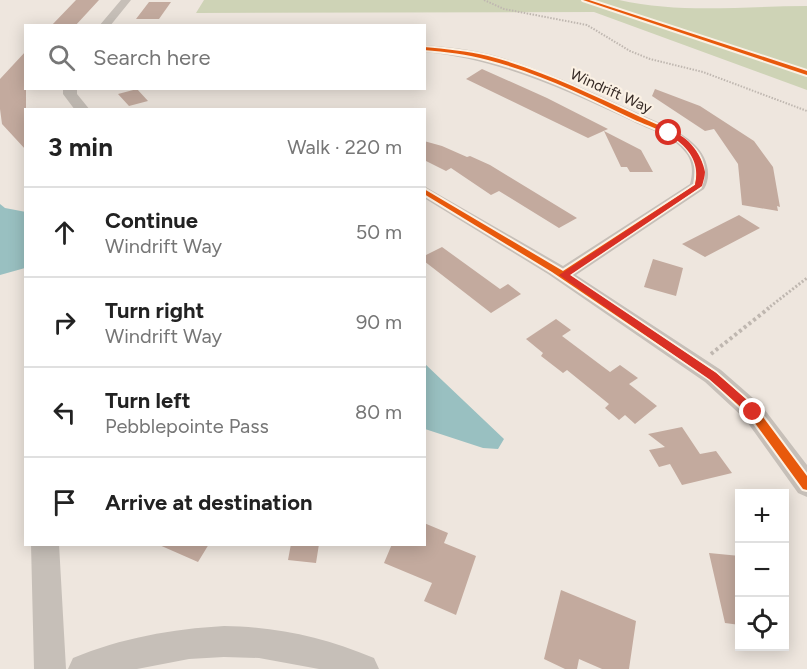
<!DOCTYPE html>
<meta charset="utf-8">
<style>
:root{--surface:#fff;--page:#f2f2f2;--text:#222;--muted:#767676;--line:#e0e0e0}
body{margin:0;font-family:Figtree,sans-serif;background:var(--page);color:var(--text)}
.controls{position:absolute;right:18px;bottom:18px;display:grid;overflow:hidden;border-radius:0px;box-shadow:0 3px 15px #0003}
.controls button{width:54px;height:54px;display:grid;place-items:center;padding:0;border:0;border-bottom:2px solid var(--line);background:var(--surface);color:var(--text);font:30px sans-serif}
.stop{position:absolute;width:18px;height:18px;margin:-14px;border:4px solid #d93025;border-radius:50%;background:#fff}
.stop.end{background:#d93025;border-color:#fff;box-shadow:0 2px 6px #0008}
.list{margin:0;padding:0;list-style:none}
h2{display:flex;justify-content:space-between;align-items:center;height:78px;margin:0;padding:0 24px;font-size:26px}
h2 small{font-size:20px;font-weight:400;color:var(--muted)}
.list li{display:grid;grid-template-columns:39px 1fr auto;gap:18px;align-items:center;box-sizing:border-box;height:90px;padding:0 24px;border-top:2px solid var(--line)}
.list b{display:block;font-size:22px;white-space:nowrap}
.list p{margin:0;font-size:20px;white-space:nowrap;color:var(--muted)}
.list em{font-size:20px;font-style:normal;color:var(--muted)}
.icon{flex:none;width:33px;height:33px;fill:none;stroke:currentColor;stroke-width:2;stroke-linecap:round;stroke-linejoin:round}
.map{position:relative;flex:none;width:807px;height:669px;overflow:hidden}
.search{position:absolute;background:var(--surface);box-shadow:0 3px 15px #0003;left:24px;top:24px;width:402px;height:66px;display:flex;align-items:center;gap:15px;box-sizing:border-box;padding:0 21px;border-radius:0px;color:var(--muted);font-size:22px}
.panel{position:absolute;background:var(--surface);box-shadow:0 3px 15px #0003;left:24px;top:108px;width:402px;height:438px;border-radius:0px}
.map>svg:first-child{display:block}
.green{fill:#ced3b6}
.water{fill:#99c0c1}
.building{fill:#c3aa9e}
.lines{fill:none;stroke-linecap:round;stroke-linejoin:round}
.path-far2{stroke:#bfb7b0;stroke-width:2;stroke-dasharray:1.5 1.5;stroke-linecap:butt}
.path-far1{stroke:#bfb7b0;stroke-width:3;stroke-dasharray:2 2;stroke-linecap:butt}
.path{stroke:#bfb7b0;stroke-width:4;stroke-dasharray:3 3;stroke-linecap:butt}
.minor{fill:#c6bfb8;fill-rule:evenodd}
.cycleway-casing{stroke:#fbf1e4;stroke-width:4}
.cycleway{fill:#e8590c;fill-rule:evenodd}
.route{fill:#d93025}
.labels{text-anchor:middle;stroke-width:4.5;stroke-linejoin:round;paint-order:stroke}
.far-street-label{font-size:15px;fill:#372b26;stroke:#fbf1e4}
</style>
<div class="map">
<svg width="807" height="669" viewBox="0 0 807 669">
<rect width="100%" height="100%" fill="#eee6de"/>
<path class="green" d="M204,0h415c62,14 125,6 188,6v84l-213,-78 -398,1z"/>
<path class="water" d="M0,204l5,4 21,4 -1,56 -25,7z
M424,363l80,76 -6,10 -15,-1 -58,-19z"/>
<path class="building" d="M76,0h23l-24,26h-24z
M149,2h22l-12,17h-23z
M26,51v99l-24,-26 -2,-15v-30z
M482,69l65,29 61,31 -20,9 -122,-59z
M137,89l11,12 -19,5 -11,-12z
M655,89l45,17 54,35 19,26 7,40 -3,-1 1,5 -36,-6 -4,-41 -24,-35 -9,2 -53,-35z
M604,131l37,19 12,22h-23l-3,-5h-6z
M424,141l18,5 25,11 3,-1 20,9 87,53 -18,10 -60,-37 -8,4 -40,-27 -5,3 -22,-11z
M739,215l21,13 -55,29 -23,-13z
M442,247l58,42 8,-5 13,10 -30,19 -67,-52v-5z
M653,259l30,9 -7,28 -32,-9z
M556,319l15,11 -9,6 48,36 10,-7 18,13 -9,6 28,22 -22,18 -10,-9 -6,5 -14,-12 4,-4 -42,-34 -4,3 -22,-17 2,-3 -17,-14z
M682,427l18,27 16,-3 16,22 -50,12 -12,-21 -11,3 -10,-17 16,-3 -17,-13z
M424,523l24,10 -4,10 32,13 -20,59 -32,-14 8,-18 -48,-20 8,-19h32z
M157,544h52l-11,18z
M291,544h28l-3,19 -28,-3z
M709,553l31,3v69l-15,-2z
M561,590l75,31 -7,48h-27l-23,-10 -2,10h-12l-21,-10z"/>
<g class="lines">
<path class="path-far2" d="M484,0l20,9 83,16 43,26 20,8 53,13 104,39"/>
<path class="path-far1" d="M767,309l40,-31"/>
<path class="path" d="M711,354l58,-46"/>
<path class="minor" d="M121,0h10l-21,26h-11z
M424,45c23,2 46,4 69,10 52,15 100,38 149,60 17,8 38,15 52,29 12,11 19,30 10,45l-128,86 145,95 40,35 46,60v32l-9,-4 -53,-74 -40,-37 -157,-108 -124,-76v-12l139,80 127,-82c3,-11 3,-22 -4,-31 -12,-17 -37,-23 -54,-32 -68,-32 -133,-62 -208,-69z
M63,88h14v6l13,16h-15l-12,-16z
M31,544h28l7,125h-32z
M224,626c55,1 99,11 150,32l5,11h-60l-60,-11 -35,-1 -35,2 -52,10h-69l5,-11c48,-20 99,-29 151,-32z"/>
<defs>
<path id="cycleway" d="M583,0h6l218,71v4z
M424,47c22,2 43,4 64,9 51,13 100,37 148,59 18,9 41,16 55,31 12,11 15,26 9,41l-131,88 147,98 41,36 50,67v14l-4,-1 -54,-74 -39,-36 -158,-107 -128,-78v-5l139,82 132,-86c2,-11 3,-21 -4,-31 -11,-19 -39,-26 -58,-35 -47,-23 -94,-46 -145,-59 -21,-6 -42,-8 -64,-10z"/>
</defs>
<use href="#cycleway" class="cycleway-casing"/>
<use href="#cycleway" class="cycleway"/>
</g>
<path class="route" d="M666,131c19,0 36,23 39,41 0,4 -2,10 -3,14l-132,89 146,98 41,36 1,3 -5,5 -44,-38 -150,-104 136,-90c6,-23 -8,-41 -29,-51z"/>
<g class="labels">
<g class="far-street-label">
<text transform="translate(611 91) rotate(24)" y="5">Windrift Way</text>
</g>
</g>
</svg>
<div class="controls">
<button>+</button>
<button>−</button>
<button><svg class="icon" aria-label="locate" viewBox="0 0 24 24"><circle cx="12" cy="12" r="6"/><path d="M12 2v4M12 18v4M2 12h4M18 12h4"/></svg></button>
</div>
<div class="stop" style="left:669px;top:133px"></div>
<div class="stop end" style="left:753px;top:412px"></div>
<div class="search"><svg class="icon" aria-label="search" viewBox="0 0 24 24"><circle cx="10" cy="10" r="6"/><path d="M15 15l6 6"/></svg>Search here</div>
<section class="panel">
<h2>3 min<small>Walk · 220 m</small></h2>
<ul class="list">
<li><svg class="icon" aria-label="ahead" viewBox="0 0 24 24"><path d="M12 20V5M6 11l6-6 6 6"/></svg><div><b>Continue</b><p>Windrift Way</p></div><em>50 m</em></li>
<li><svg class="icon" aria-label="right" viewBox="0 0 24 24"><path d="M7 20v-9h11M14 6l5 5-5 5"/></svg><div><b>Turn right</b><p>Windrift Way</p></div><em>90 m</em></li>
<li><svg class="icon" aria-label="left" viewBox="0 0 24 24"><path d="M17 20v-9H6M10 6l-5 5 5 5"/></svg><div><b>Turn left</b><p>Pebblepointe Pass</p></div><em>80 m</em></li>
<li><svg class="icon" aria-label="arrive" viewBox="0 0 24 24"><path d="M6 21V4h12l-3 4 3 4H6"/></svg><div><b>Arrive at destination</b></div></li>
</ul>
</section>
</div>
